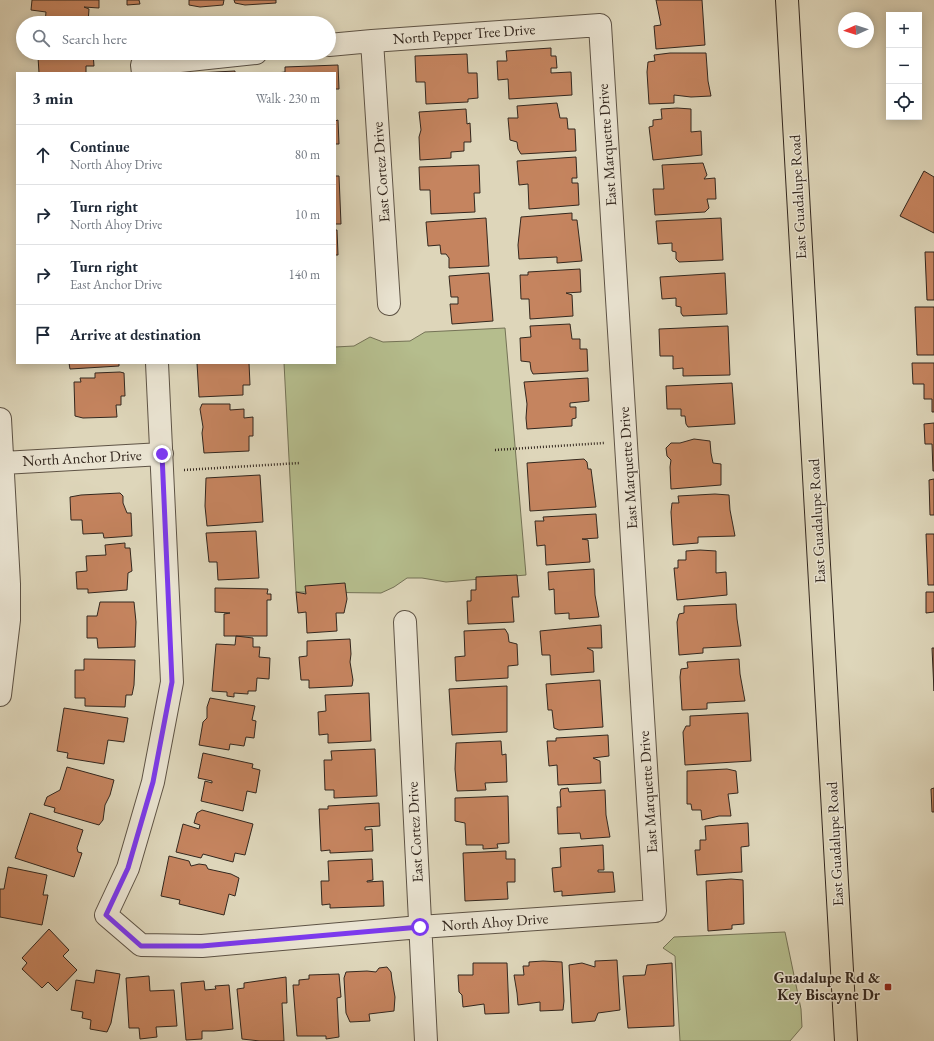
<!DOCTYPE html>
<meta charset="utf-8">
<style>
:root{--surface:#fff;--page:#f6f6f7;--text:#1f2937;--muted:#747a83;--line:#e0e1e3}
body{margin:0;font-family:"EB Garamond",serif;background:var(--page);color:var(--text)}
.controls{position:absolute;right:12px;top:12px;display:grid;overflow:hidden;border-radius:0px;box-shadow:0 2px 10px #0003}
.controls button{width:36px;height:36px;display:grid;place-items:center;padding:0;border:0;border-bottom:1px solid var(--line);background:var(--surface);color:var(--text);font:20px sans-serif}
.compass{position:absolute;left:838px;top:12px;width:36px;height:36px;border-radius:50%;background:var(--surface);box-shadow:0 2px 10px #0003;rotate:267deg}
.stop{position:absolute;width:12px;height:12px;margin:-9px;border:3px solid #7c3aed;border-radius:50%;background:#fff}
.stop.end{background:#7c3aed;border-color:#fff;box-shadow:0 1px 4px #0008}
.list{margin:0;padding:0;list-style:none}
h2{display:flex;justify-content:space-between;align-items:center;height:52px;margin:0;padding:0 16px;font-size:17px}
h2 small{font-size:13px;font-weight:400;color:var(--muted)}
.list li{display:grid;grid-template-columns:26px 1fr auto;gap:12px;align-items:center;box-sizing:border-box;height:60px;padding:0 16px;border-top:1px solid var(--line)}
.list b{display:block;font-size:15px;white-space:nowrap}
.list p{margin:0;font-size:13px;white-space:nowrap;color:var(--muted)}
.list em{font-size:13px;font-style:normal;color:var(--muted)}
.icon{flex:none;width:22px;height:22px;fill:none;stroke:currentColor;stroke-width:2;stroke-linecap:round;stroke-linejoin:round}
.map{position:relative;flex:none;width:934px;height:1041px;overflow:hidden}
.search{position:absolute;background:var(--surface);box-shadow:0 2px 10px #0003;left:16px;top:16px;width:320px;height:44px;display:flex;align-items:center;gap:10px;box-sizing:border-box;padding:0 14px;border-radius:22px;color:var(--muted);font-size:15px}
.panel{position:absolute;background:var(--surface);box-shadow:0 2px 10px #0003;left:16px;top:72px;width:320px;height:292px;border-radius:0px}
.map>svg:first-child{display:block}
.green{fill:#b5bd8d;stroke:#747256}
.building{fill:#c5845f;stroke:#33271e}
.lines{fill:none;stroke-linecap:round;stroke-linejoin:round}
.minor-casing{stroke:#5e5345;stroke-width:24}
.major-casing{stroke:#33271e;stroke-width:24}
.path{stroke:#33271e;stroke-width:2.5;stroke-dasharray:1 2;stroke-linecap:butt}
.minor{stroke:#eae4d2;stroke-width:22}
.major{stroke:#ded6ba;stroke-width:22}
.route{stroke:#7c3aed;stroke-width:5}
.poi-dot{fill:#8f2418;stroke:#eae4d2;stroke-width:1.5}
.labels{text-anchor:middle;stroke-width:3;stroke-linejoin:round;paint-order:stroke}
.street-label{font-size:15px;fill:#33271e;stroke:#eae4d2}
.poi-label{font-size:15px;font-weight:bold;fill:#33271e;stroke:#eae4d2;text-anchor:end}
</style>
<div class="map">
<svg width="934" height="1041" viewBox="0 0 934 1041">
<rect width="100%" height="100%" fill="#ded6ba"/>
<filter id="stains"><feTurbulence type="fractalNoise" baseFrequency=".005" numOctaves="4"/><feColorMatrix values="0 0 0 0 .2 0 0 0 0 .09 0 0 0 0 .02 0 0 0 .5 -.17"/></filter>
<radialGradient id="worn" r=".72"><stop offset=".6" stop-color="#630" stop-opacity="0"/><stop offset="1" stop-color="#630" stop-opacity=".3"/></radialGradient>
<path class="green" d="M505,328l21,247 -80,7 -24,-4h-15l-13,9 -13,6 -85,-1 -12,-229h51v-16l19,-1 16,-9 13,5 27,-1 15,-9z
M785,932l16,77 1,18 -12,14h-110l-5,-85 -12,-8 11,-11z"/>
<path class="building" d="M32,0h67v8l-15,-1 5,2 -1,14h-43l1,-11 -15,-2z
M127,0h12l1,4 -13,1z
M189,0h35l-1,5 -23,2 -11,-2z
M234,0h42v3l-31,2 -10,-2z
M656,0h46l3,45 -49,4 -2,-23 7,-1z
M551,48v8h5l1,12h-6v5l20,-1 1,23 -63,4 -1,-20 -10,1 -1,-19h10l-1,-10z
M48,53h45l1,13h-8v7h-47l-1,-16 10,-1z
M670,53h36l2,28 3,15 -20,1 -17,-2v8l-25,1 -2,-32 1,-10 7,-1 -1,-6z
M467,54l1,19h9l1,25 -10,1v3l-42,2 -1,-22h-9l-1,-26z
M338,65l1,24h-4v-16h-58l8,-1v-5z
M235,71v2h-39z
M557,103l3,15h7l1,11h7l1,22 -55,3 -3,-5 -1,-7 -7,-2 -2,-22h10l-1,-12z
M677,108l14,1v23l10,-1 1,24 -49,5 -4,-33 4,-1v-6l9,-1 -1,-10z
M466,109l1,15 3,-1 1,19h-7v9l-13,1v6l-31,2 -1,-23 2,-7 -2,-18z
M338,120l1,24h-4v-23z
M576,157l1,21h-5v5h6l1,22 -50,4 -1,-25 -9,1 -2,-24z
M703,163l4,12 -3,4 11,-1 1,21h-9l2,9 -4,4 -50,3 -2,-26h11l-2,-24z
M479,165l1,28h-6l1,19 -44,2 -1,-24h-10l-1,-23z
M924,171l10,6v56l-34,-17z
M335,176h4l2,48h-6z
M572,213v7h5l5,41 -25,2v-6l-38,2 -1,-14 3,-28z
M486,218l3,48 -40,2v-10l-3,-4h-5l-1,-9 -12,1 -2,-24z
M721,218l2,42 -44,2 -3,-3v-7l-4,-1v-8l-14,1 -2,-23z
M335,230h2l1,25h-3z
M925,252h9v48h-7z
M580,269l1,23 -15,1 6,2 1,21 -43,3 -1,-20h-8l-1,-24h8v-3z
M489,273l4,48 -41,3 -2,-20h8v-7h-7l-2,-21z
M725,273l2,41 -44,2 -2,-3v-6l-5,-1v-8l-14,1 -2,-22z
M915,307h19v48h-17z
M570,324l2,15h8v10h7l1,22 -55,3 -2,-4 -1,-8 -9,-1 -1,-23 11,-1 -1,-11z
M728,326l2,49 -47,1v-8l-10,1v-13h-13l-1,-27z
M69,363h50v3l-49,3z
M197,363h52l1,22h-7v10l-44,2z
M912,363h22v49h-2v-13h-8v-15h-11z
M120,372l4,1 1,23h-4v9h-5l1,12 -34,1 -8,-2 -1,-34h7l-1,-4h15v-5z
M588,378l1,23 -19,2v4h6v11l-4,1v7l-45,3 -1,-11 1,-14 -3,-22z
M732,383l3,41 -47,3 -2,-3 -1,-8h-4v-7h-14l-1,-23z
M202,404h28v6l14,-1v9l9,-1v19h-4v15l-45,2 -2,-20 1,-6 -3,-18z
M934,423v48h-1l-1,-27h-7l-1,-20z
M694,439l16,2 1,12 2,10 8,1v21l-50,4 -1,-22 1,-7 -4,-4 -1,-8 5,-5h9z
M584,459l3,3 1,7h3l5,38 -66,4 -3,-48z
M260,475l3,47 -56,4 -2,-20 1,-28z
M934,479v36h-4l-1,-35z
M120,493l3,3v7l4,10h4l1,23 -28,2 -1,-5 -20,1 -1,-14h-11l-1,-23 11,-2z
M715,494l14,1 1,15 5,26 -37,1v6l-25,2 -2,-33 1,-9h7l-1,-7z
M596,514l2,24 -16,1 6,1 2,22 -44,3 -1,-20 -8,1 -2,-25h9l-1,-4z
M256,531l3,47 -41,2 -1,-18h-8l-3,-29z
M926,534h8v51h-6z
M125,543v5h5l2,23 -4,2 -1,17 -39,3v-4h-11l-1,-17 11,-1 -1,-15 20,-1 -1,-10z
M700,550l16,1v22l10,-1 1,23 -50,5 -3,-32h4v-8h8v-9z
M594,569l1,26 4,22 -30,2v-6l-14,1 -1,-25 -5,1 -1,-18z
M517,575l2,22h-7l2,25 -46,2 -1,-23h4v-11h5v-13z
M345,583l2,16 -3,14h-8l1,18 -30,2 -1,-21 -8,1 -2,-21 10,2 -1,-8z
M215,588l53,1 -1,5h4v6h-4v36h-43v-22l6,-1 -15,-1z
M926,592h8v20l-8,1z
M100,602h34l2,20 -1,25 -37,1 -1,-10h-10v-22h10z
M736,604l1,15 4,27 -38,2v5l-24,2 -2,-33 2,-8 5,-1v-7z
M601,625l1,23h-15l6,3 1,21 -43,3 -1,-20h-8l-2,-24z
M505,629l3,5 1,8 8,2 1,21 -10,1v12l-52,3 -1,-24 10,-1 -1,-25z
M236,636l17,2v9h7l-1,10 11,1 -1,21 -12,-1 -1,13h-8v3l-14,-1v4l-7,-1v-4l-15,-1 4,-47 19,1z
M350,639l1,15 -1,8 3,18 -1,6 -43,2v-8h-8l-2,-23 8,-1v-15z
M932,648h2v43z
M84,659l51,1 -1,25 -2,10h-6l-1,12 -40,-1v-8h-10v-28h9z
M739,659l1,15 5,27 -38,2v6l-25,1 -2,-33 1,-8 7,-1 -1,-6z
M600,680l3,47 -44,3 -5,-2 -2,-18h-4l-2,-26z
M507,686v46l-55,3 -3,-46z
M369,693l2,48 -43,2v-9l-9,1 -1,-23 8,-1 -1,-16z
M210,698l45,8 -3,14 4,1 -2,17 -8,-1 -2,9 -14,-2 -1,6 -30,-5 4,-23 4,-4v-11z
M64,708l64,10 -4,24 -16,-2 -4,24 -37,-6 1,-5 -11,-2z
M748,713l3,48 -66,4 -2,-33 3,-6h4v-10z
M608,735l1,21 -16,2 7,3 1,22 -43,2 -1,-20 -8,1 -2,-25h9v-3z
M501,741l1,14 4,-1 1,28 -22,1 1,7 -29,1 -2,-22 1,-26z
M375,749l2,47 -43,2v-8h-9l-1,-30h8l-1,-9z
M203,753l50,11 -1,4 8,2 -4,23 -9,-2 -4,20 -42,-10 4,-20 7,2v-2l-14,-3z
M67,767l47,13 -4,15 -5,10 -2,15 -4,5 -45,-13 1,-4 -11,-3 3,-8 13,-7z
M727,769l9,2 2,22 -10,1 3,22h-12l-17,4 -1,-10h-9l-1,-6h-4v-33z
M568,788l1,4 36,-2 1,25 4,22 -29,2 -1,-6 -22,1 -1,-27h4l-1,-15 1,-3z
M934,788v24h-2l-1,-23z
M508,796l1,47 -12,1 1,4 -15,1v-4h-17l-1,-22 -10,-2v-23z
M379,803l1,23 -15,1v3l7,-1 1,22 -43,2v-3l-9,1 -2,-42h9v-3z
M202,810l51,14 -8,31 -10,-2 -2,9 -30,-8 -2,4 -25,-6 7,-28 16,5 1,-4 -6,-2 3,-10z
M30,813l53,17 -6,18 1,4 4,1 -8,24 -59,-19z
M748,823l1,23 -8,1 1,25 -45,3 -2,-25h5v-10h6l-1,-14z
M603,845l1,25h-6v2h15l2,20 -53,4v-5l-8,1 -2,-24 9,-1 -1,-19z
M506,851v8h9v23h-8l1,17 -43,2 -2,-48z
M169,856l20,5 2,5 8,-2 7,1 2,4 23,5 8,4 -4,18 -6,-2 -5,21 -45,-11 1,-4 -19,-4z
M372,859l1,21 -6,1v1l16,-1 1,25 -54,2v-4l-8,1 -1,-24h8l-1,-20z
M8,867l39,8 -4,20h5l-6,30 -42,-8v-28h4z
M731,879l12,1 1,44 -12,1v4l-24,2 -2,-50z
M49,929l20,21 -6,6 14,14 -20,21 -9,-9 -6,6 -20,-19 5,-6 -5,-5z
M617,960l3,50 -22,3 -3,8 -23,2 -3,-58 13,-2 13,4v-6z
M543,961l19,1 2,39 -1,9 -23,1v-9l-22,3 -1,-12 -3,-18h10l-1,-9h6v-4z
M473,963h34l2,50 -24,1 -1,-10 -21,3 -1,-12 -3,-3 -1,-17h15z
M672,963l2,63 -46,2 -5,-52 22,-1 2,-10z
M387,967l4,5 1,8 3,17 -1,14 -25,3 1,7 -20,1 -4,-9 -2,-35 2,-6 21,-1 9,1 3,-4z
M96,970l24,4 -9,49 -4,9 -17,-3 1,-9 -9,-2 1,-6 -12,-2 5,-30 18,3z
M339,974l2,23 -4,1 2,39 -13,2v-3h-29l-4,-51h6v-5l10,-1v-4z
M149,976l1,15 24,-1 3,36 -21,1 1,10 -17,2 -1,-11h-10l-3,-50z
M286,977l1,26h-5l2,38h-24l-18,-2 -5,-50 7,-1v-5z
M204,981l1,9 11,-1 -1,-3 14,-1 4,44 -19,2h-12v8l-16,1 -5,-57z"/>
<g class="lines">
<defs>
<path id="minor" d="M372,41l17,263
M143,73l-1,-8 114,-12
M157,363l15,319 -19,100 -25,86 -22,47 35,30 61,1 218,-19 235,-16 -55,-886 -228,16 -43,4
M0,419l9,165v36l-9,75
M0,464l3,-1 159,-9
M405,622l21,419"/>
<path id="major" d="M787,0l59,1041"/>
</defs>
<use href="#minor" class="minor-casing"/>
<use href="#major" class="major-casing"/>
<path class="path" d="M495,450l109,-7
M184,470l116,-7"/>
<use href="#minor" class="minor"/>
<use href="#major" class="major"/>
</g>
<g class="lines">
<path class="route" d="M162,454l10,228 -19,100 -25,86 -22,47 35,31h61l218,-19"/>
</g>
<rect class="poi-dot" x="884" y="983" width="8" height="8" rx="2"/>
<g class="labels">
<g class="street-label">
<text transform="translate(464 34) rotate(-4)" y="5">North Pepper Tree Drive</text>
<text transform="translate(607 145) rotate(-94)" y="5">East Marquette Drive</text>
<text transform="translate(381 172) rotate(-94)" y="5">East Cortez Drive</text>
<text transform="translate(798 197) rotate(-93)" y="5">East Guadalupe Road</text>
<text transform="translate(82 458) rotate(-3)" y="5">North Anchor Drive</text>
<text transform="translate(628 468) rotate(-94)" y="5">East Marquette Drive</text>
<text transform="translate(817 521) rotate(-93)" y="5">East Guadalupe Road</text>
<text transform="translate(648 792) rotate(-94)" y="5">East Marquette Drive</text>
<text transform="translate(415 832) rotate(-93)" y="5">East Cortez Drive</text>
<text transform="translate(835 844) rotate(-93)" y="5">East Guadalupe Road</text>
<text transform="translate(495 922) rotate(-4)" y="5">North Ahoy Drive</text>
</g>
<g class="poi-label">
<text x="880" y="983">Guadalupe Rd &amp;<tspan x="880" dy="17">Key Biscayne Dr</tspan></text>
</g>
</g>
<rect width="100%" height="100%" filter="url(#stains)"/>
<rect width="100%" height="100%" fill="url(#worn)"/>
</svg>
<div class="controls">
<button>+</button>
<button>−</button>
<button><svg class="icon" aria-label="locate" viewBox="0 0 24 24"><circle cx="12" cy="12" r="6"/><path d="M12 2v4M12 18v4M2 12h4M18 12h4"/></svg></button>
</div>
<svg class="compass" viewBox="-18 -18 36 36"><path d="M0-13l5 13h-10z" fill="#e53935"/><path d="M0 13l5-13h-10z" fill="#747a83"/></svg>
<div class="stop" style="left:420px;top:927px"></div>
<div class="stop end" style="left:162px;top:454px"></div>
<div class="search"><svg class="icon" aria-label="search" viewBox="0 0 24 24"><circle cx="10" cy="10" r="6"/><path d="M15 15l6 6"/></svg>Search here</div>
<section class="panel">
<h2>3 min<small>Walk · 230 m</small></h2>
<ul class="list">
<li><svg class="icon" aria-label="ahead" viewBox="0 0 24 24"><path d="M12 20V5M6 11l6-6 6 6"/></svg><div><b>Continue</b><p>North Ahoy Drive</p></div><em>80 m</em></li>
<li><svg class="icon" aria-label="right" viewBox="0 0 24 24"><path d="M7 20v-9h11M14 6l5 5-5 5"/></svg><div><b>Turn right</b><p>North Ahoy Drive</p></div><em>10 m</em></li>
<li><svg class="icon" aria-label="right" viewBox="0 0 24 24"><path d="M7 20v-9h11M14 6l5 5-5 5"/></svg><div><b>Turn right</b><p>East Anchor Drive</p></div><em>140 m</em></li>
<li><svg class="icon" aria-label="arrive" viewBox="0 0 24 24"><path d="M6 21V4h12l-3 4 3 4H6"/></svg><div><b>Arrive at destination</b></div></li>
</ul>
</section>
</div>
